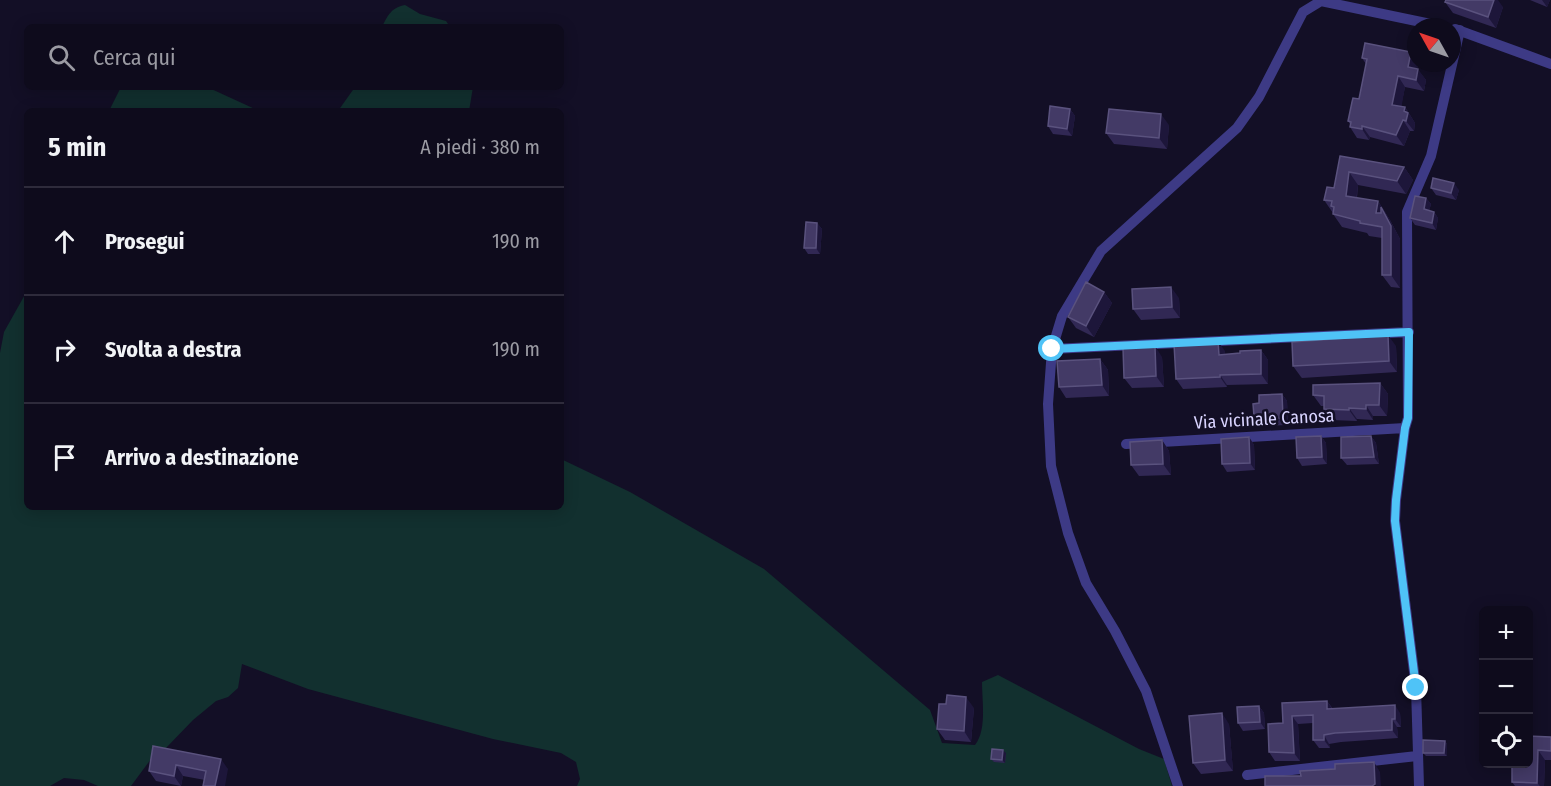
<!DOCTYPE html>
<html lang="it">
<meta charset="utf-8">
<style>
:root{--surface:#0e0b1c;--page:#171425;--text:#f1f3f6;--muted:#9b9ba3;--line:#2e2b3b}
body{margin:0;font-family:"Fira Sans Condensed",sans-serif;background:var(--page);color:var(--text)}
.controls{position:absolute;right:18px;bottom:18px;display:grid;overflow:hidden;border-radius:9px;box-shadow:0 3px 15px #0003}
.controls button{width:54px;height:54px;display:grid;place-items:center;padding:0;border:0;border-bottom:2px solid var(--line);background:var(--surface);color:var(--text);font:30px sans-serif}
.compass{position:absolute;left:1407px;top:18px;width:54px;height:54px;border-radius:50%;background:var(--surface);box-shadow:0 3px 15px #0003;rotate:310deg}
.stop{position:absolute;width:18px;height:18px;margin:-14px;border:4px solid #4fc3f7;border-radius:50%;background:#fff}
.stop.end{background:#4fc3f7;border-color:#fff;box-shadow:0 2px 6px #0008}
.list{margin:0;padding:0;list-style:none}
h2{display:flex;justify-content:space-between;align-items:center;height:78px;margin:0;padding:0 24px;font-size:26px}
h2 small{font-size:20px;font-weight:400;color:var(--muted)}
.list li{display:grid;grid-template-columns:39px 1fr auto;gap:18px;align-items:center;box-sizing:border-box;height:108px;padding:0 24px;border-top:2px solid var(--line)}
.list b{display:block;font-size:22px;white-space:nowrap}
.list em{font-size:20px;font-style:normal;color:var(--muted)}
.icon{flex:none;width:33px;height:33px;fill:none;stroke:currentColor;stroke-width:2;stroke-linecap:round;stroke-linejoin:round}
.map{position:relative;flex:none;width:1551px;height:786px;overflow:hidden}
.search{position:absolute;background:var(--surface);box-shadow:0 3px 15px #0003;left:24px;top:24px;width:540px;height:66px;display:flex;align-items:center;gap:15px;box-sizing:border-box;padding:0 21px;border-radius:9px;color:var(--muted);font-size:22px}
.panel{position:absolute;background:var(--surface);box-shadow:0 3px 15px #0003;left:24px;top:108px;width:540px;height:402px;border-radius:9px}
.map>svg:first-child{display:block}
.green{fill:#12302f}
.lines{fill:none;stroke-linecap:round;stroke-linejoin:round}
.street{stroke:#3d3a85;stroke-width:10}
.wall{fill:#312854}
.shaded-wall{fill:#1d163a}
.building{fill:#433a66;stroke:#5a527e;stroke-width:1.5}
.route{stroke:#4fc3f7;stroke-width:8}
.labels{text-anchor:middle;stroke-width:5;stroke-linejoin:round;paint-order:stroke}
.street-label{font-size:18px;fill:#d9d4ff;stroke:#130f26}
</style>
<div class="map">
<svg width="1551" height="786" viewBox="0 0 1551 786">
<rect width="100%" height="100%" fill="#130f26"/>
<path class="green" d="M405,5l15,9 26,7 4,6h-68c6,-12 9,-19 23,-22z
M121,87h86l52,24h-150z
M355,87h118l-4,24h-131z
M27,291v216h534v-48l69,33 134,77 166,141 12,33 33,2c12,-15 7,-44 7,-63l16,-7 141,74 25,10 8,27h-595l3,-7 -4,-17 -15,-9 -68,-14 -185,-50 -66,-25 -4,24 -10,9 -12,4 -23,19 -28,29 -14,10 -20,27h-33l-14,-6 -20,-2 -14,8h-50v-433l4,-21z"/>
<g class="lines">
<path class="street" d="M1455,29l96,35
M1052,349l357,-17
M1126,444l279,-16
M1247,775l170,-19
M1178,786l-32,-95 -31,-60 -29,-48 -18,-50 -17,-67 -3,-62 4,-55 10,-33 39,-65 136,-123 22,-31 44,-85 18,-11 124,26
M1419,786l-3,-98 -21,-167 1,-21 9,-72 3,-10 -1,-206 24,-56 29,-126"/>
</g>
<path class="wall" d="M1530,0h20l-3,7z
M1445,2l58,5 -7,21 -43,-15z
M1411,52l5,7v4h2l-1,6 9,11 -2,11 -19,-4 -4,19 4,1 10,16 -1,8h-4l-6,15 -34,-9 -1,3 -12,-2 -7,-11v-3l-2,-3 11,-22 7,-35 -4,-6z
M1070,109l5,7 -3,20 -19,-2 -5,-8z
M1169,125l-2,24 -53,-5 -8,-11z
M1340,156l64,11 9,13 -7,14 -48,-9 -1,13 21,3 12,19 10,19v49l-9,-1 -9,-12v-37l-13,-2 -2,-3 -25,-6 -9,-13v-1l-9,-13 10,-12z
M1431,188l28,2 -3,10 -20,-5z
M1426,198l5,6 -2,7 5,1 4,6 -2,12 -21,-5 -5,-7z
M817,223l5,6 -2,25h-12l-4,-6z
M1104,292l8,11 -18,34 -18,-9 -8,-11z
M1179,298l1,20 -39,2 -8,-11z
M1396,346l1,26 -95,6 -1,-1 -8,-11z
M1261,350l7,10v24l-41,1v2l-44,2 -7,-10 49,-28v4z
M1162,357l2,30 -32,1 -8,-10z
M1100,359l8,11 1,26 -43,2 -7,-11z
M1380,383l8,11 -1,22h-14v4l-16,-1v2l-26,-1 -7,-11v-3h-3l-8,-11z
M1282,394l5,7 1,24 -23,1 -2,-3h-4l-5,-7 5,-13z
M1321,436l5,7 1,21 -25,2 -5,-8z
M1371,436l5,7 3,21 -32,1 -6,-7z
M1249,437l5,8 1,25 -28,2 -5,-8z
M1162,440l7,11 2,24 -32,1 -8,-11z
M1327,701l6,8 67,4 1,14h-4l1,11 -57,4 -12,2 1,4h-11l-6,-8v-17l-15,1 2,37h-25l-6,-9 14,-29 -1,-20z
M1259,706l5,7 1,16 -22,2 -5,-8z
M974,708l-3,34 -26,-2 -8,-11z
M1229,724l4,47 -32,3 -8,-11z
M1528,736l23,1v23h-6l-1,26h-29l-3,-4z
M1445,741l2,3v12h-21l-3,-3z
M153,746l75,23 -23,11 -22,-4 -2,10 -25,-5 -7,-10z
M1006,753l-1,10 -11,-1 -3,-3z"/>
<path class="shaded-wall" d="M1494,0h4l5,7 -7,21 -8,-11z
M1542,0h8l-3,7z
M1411,52l5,7v4h2l-3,15 -7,-11z
M1418,69l8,11 -2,11 -8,-11z
M1398,76l7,11 -5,28 -8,-10z
M1405,107l10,16 -1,8 -8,-10 -2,-10z
M1070,109l5,7 -3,20 -5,-7z
M1161,114l8,11 -2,24 -8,-11z
M1403,120l7,11 -6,15 -8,-11z
M1362,126l8,11 -1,3 -7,-11z
M1404,167l9,13 -7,14 -9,-13z
M1349,172l9,13 -3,24 -9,-13z
M1454,183l5,7 -3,10 -5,-7z
M1426,198l5,6 -3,11 -4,-6z
M1378,201l12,19 10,19v49l-9,-13v-49l-15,-13z
M1434,212l4,6 -2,12 -4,-7z
M817,223l5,6 -2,25 -4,-6z
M1171,287l8,11 1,20 -8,-11z
M1104,292l8,11 -18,34 -8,-11z
M1388,335l8,11 1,26 -8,-11z
M1218,341l7,10 1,14 -7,-10z
M1155,346l7,11 2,30 -8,-11z
M1261,350l7,10v24l-7,-10z
M1100,359l8,11 1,26 -7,-11z
M1220,375l7,10v2l-7,-10z
M1380,383l8,11 -1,22 -8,-11z
M1282,394l5,7 1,24 -5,-7z
M1366,405l7,11v4l-7,-11z
M1349,408l8,11v2l-8,-11z
M1321,436l5,7 1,21 -5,-7z
M1371,436l5,7 3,21 -5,-7z
M1249,437l5,8 1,25 -5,-7z
M1162,440l7,11 2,24 -8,-11z
M966,697l8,11 -3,34 -7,-11z
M1327,701l6,9 -6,-1z
M1395,705l5,8 1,14 -6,-8z
M1259,706l5,7 1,16 -5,-7z
M1222,713l7,11 4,47 -8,-11z
M1292,716l6,8 2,37 -6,-8z
M1392,719l5,8 1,11 -6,-8z
M1324,735l5,9 1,4 -6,-8z
M1445,741l2,3v12l-3,-3z
M1003,750l3,3 -1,10 -3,-3z
M1538,750l7,10 -1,26h-4l-3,-3z
M221,759l7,10 -3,17h-10z
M1374,762l6,10 1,14h-5l-1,-2z
M176,765l7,11 -2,10 -7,-10z"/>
<path class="building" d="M1446,0h48l-6,17 -43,-15z
M1365,43l46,9 -3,15 10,2 -2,11 -18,-4 -6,29 13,2 -1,4 4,2 -2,8 -3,-1 -7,15 -34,-9v3l-12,-2 1,-5 -3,-1 4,-19 1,-4 6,1 8,-40 -5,-1z
M1050,106l20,3 -3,20 -19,-3z
M1109,109l52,5 -2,24 -53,-5z
M1340,156l64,11 -7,14 -48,-9 -3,24 32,5 -2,12h5v-6l10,19v49h-9v-48l-22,-4v-2l-27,-7 1,-7 -3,-1 1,-5 -8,-1 3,-13 7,1z
M1433,178l21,5 -3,10 -20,-5z
M1415,196l11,2 -2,11 10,3 -2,11 -22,-5z
M806,222l11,1 -1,25h-12z
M1086,282l18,10 -18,34 -18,-9z
M1171,287l1,20 -39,2 -1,-20z
M1388,335l1,26 -96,5 -1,-24z
M1218,341l1,14 21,-2v-2l21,-1v24l-41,1v2l-44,2 -2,-35z
M1155,346l1,30 -32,2 -1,-30z
M1100,359l2,26 -43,2 -2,-26z
M1380,383l-1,22h-13v4l-17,-1v2l-25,-1v-13l-11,-1v-10z
M1282,394l1,24 -23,1v-3h-6l-1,-12 6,-1v-8z
M1321,436l1,21 -25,1 -1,-21z
M1371,436l3,21 -33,1v-21z
M1249,437l1,26 -28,1 -1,-25z
M1162,440l1,24 -32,1 -1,-23z
M947,695l19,2 -2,34 -27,-2 2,-25h7z
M1327,701v8l68,-4v14h-3v11l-57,3 -11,2v5h-11v-25l-21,1 2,37 -25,-1 -1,-28 15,-1 -1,-20z
M1259,706l1,16 -22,1 -1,-16z
M1222,713l3,47 -32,3 -4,-47z
M1528,736l23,1v14l-13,-1 -1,33 -25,-1v-18h16z
M1423,740l22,1 -1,12h-21z
M153,746l68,13 -6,27h-12l3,-15 -30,-6 -2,11 -25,-5z
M992,749l11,1 -1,10 -11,-1z
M1374,762l1,22 -3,2h-107v-10h36l-1,-5 35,-2v-5z"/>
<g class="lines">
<path class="route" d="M1052,349l357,-17 -1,86 -3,10 -9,72 -1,21 21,167"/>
</g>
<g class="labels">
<g class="street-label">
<text transform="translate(1264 419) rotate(-3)" y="6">Via vicinale Canosa</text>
</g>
</g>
</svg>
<div class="controls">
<button>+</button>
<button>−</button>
<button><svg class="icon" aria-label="locate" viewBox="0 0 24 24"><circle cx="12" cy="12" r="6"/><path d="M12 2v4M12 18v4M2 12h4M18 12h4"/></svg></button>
</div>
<svg class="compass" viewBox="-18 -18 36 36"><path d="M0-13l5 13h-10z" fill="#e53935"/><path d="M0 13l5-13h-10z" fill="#9b9ba3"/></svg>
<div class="stop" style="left:1052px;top:349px"></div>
<div class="stop end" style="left:1416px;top:688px"></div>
<div class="search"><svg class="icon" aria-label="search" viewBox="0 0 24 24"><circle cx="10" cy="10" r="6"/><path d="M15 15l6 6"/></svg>Cerca qui</div>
<section class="panel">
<h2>5 min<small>A piedi · 380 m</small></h2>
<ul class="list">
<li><svg class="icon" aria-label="ahead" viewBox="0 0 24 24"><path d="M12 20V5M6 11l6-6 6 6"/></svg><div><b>Prosegui</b></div><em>190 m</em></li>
<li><svg class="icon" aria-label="right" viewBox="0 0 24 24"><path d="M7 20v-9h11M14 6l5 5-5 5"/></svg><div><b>Svolta a destra</b></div><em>190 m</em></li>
<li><svg class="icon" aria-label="arrive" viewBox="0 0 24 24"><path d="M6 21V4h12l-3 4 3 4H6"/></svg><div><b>Arrivo a destinazione</b></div></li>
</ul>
</section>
</div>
